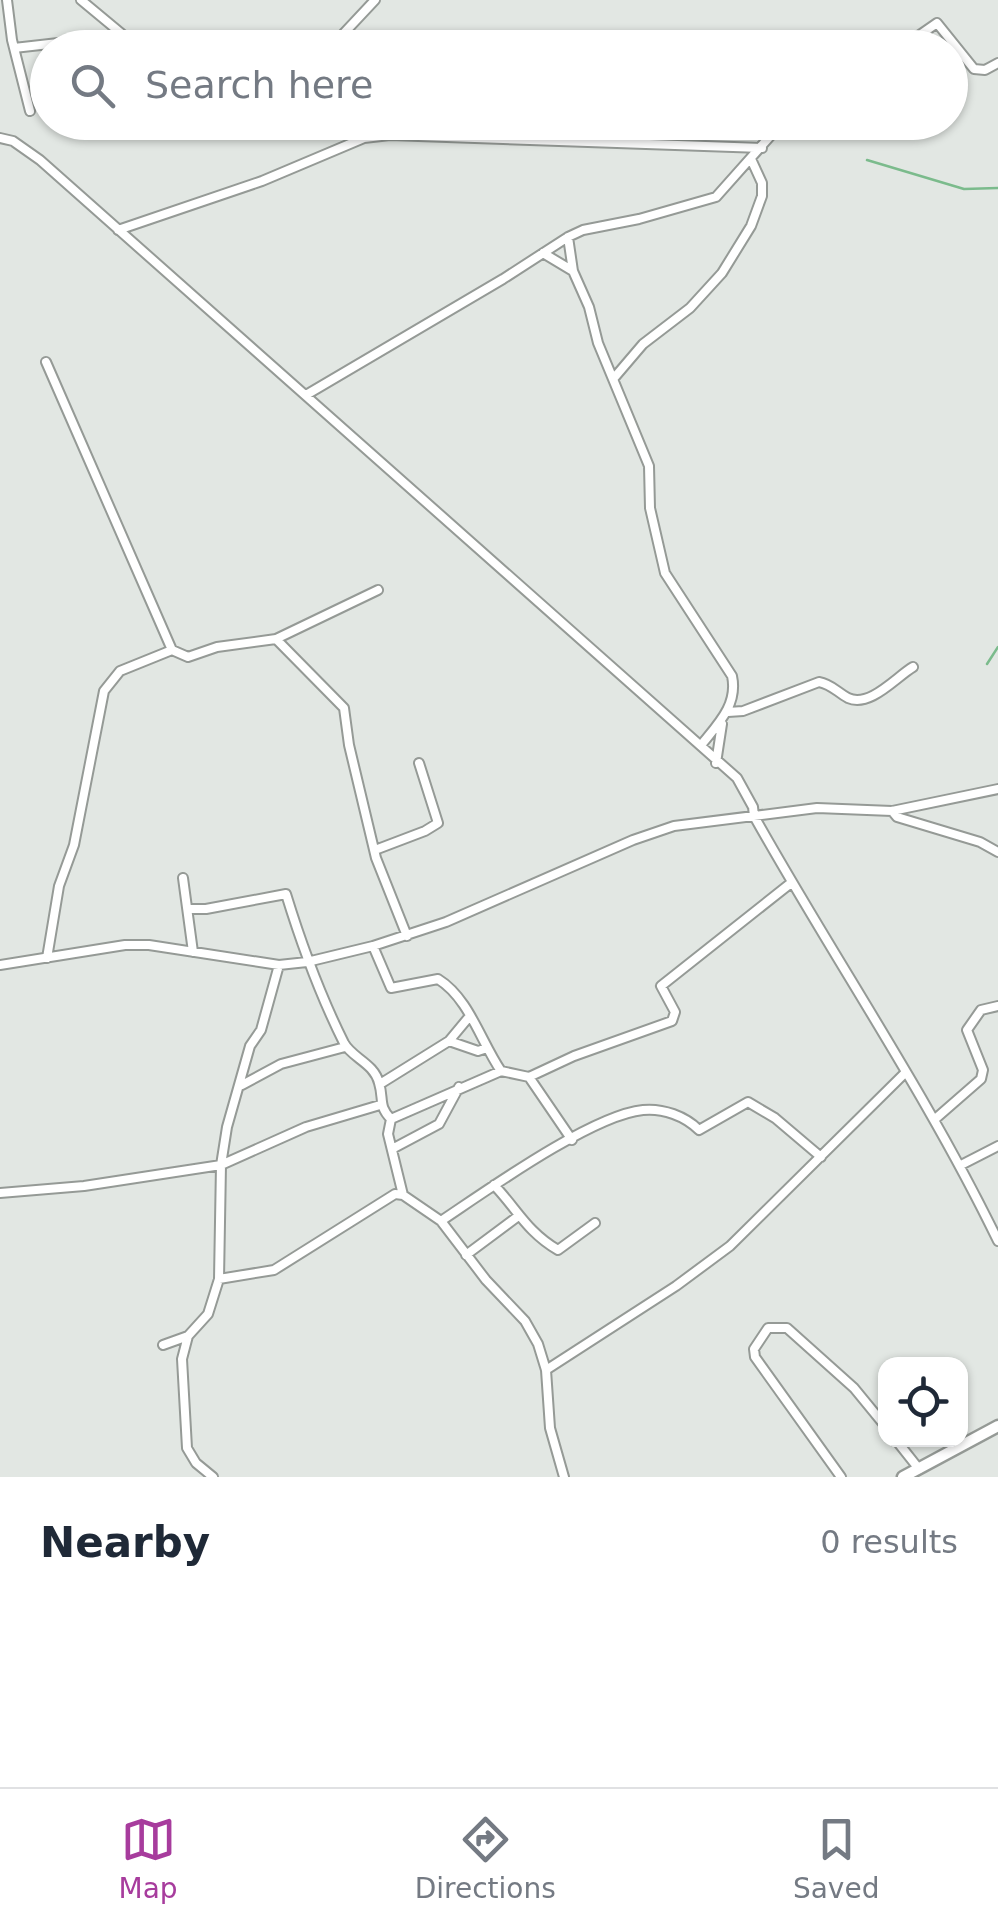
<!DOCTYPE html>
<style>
:root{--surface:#fff;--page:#f6f6f7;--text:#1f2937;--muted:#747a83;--line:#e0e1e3;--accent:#a73c9d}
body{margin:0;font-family:"DejaVu Sans",sans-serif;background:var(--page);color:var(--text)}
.controls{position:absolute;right:30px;bottom:30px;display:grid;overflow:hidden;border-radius:20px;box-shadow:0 2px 8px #0004}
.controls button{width:90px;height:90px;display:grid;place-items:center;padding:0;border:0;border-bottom:2px solid var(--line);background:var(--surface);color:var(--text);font:50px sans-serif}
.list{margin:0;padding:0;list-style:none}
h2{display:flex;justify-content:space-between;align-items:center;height:130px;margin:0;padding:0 40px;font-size:42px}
h2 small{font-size:32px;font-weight:400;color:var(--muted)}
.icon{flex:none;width:55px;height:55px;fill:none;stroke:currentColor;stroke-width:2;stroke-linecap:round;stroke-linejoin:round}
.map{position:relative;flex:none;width:998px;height:1477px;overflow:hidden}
.search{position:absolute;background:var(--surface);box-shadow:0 2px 8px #0004;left:30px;right:30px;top:30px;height:110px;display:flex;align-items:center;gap:25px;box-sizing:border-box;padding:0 35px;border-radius:55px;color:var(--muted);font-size:38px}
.sheet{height:310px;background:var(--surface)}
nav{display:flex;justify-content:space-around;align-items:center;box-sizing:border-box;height:140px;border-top:2px solid var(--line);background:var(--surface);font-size:28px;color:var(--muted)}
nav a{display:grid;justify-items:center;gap:5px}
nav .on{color:var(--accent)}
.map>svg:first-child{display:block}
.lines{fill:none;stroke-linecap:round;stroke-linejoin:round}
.stream{stroke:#7bbb8c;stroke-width:2.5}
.street-casing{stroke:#959a96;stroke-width:12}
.secondary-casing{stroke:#959a96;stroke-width:15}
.street{stroke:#fff;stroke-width:8}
.secondary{stroke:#fff;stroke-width:10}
</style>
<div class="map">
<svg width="998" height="1477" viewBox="0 0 998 1477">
<rect width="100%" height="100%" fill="#e2e7e3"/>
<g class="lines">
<path class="stream" d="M867,160l97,29 34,-1
M987,664l11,-17"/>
<defs>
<path id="street" d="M7,0l5,40 18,71
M81,0l47,39 16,9
M14,48l62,-7
M151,48h17
M330,48l45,-48
M901,48l36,-25 37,46 11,1 13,-7
M0,138l13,3 27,19 697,618 16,29 1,9c80,143 173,278 244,425
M118,230l144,-49 102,-43 26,-3 372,13
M568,237l5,34 16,36 9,36 51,123 1,42 15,65 67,103c6,28 -13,47 -30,68
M543,253l30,18
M46,362l126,288
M614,378l29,-34 47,-36 32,-35 29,-47 11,-30v-13l-11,-24
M306,395l197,-116 65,-42 15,-7 56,-11 77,-22 57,-64 17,-11
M276,639l68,69 5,37 27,113 31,78
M728,712l15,-1 76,-29c12,2 18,10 29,16 22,10 48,-21 65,-31
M716,763l6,-39
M892,811l5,6 83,25 18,10
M375,850l50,-19 13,-8 -19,-60
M183,878l10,74
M189,909h17l80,-15c16,52 34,101 58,149 8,15 30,20 35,40 5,16 -1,23 12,36
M373,946l18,42 47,-9c31,19 43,63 63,92
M47,958l12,-72 15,-41 30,-154 16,-20 52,-21 16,7 29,-10 59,-8 102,-49
M0,965l125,-20h24l130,20 28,-3 66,-16 73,-24 187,-82 41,-14 143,-18 75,3 106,-22
M449,1041l29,10 9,-3
M529,1077l43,63
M380,1084l69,-43 20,-24
M242,1085l39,-21 64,-17
M934,1120l47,-41 2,-9 -16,-40 14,-20 17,-4
M392,1149l47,-25 20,-37
M961,1165l37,-19
M494,1185c23,24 33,47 64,65l37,-27
M0,1193l84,-7 137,-21 85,-38 74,-22
M441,1221c45,-30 151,-106 202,-111 20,-2 42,6 56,20l49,-28 27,16 46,39
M466,1255l51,-38
M219,1279l55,-9 121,-76 8,1
M163,1345l25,-9
M546,1370l130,-84 54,-40 176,-174
M896,1440l23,29
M213,1477l-17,-14 -9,-15 -5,-89 6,-23 20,-22 11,-35 2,-114 6,-38 23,-81 11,-16 18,-65
M564,1477l-14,-49 -4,-58 -8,-26 -13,-23 -39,-41 -45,-59 -38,-26 -15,-61 3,-15 110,-48 28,6 45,-21 98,-35 3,-9 -14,-26 130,-103
M841,1477l-86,-120 -1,-8 14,-21h19l67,60 32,39"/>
<path id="secondary" d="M903,1477l95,-51"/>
</defs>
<use href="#street" class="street-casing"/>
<use href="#secondary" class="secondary-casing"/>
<use href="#street" class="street"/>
<use href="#secondary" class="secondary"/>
</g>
</svg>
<div class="controls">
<button><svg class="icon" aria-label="locate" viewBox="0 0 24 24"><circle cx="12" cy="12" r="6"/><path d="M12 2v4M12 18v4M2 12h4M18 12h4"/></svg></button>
</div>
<div class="search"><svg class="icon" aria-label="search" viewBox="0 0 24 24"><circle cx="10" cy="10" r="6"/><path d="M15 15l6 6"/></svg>Search here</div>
</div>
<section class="sheet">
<h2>Nearby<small>0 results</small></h2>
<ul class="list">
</ul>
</section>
<nav>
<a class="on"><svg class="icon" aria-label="map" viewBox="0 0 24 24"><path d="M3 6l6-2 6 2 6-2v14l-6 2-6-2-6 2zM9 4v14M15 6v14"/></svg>Map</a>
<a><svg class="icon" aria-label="directions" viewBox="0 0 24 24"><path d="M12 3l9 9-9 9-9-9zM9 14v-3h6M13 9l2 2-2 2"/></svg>Directions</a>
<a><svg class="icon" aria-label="saved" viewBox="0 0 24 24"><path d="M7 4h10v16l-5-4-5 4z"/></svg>Saved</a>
</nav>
